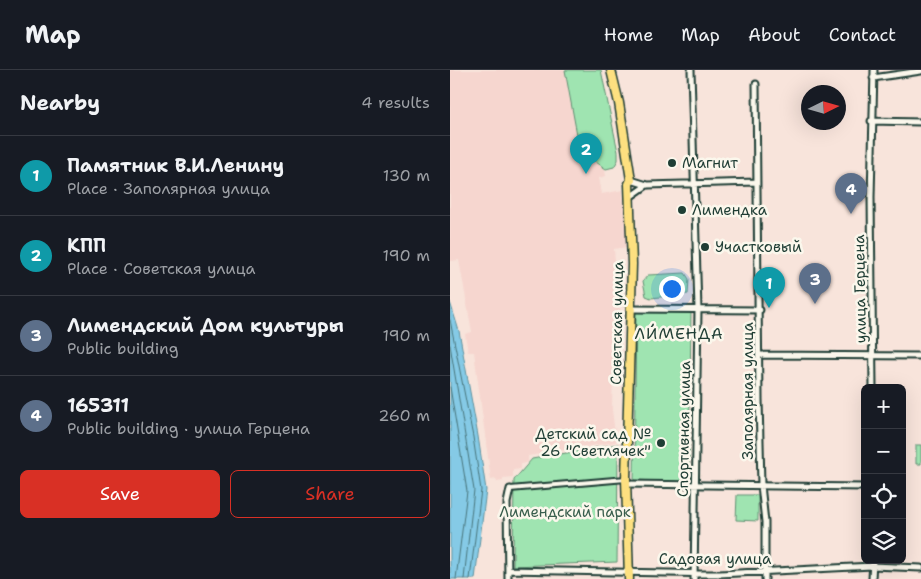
<!DOCTYPE html>
<meta charset="utf-8">
<style>
:root{--surface:#171b24;--page:#242831;--text:#f1f3f6;--muted:#9ea1a6;--line:#363941;--accent:#d93025}
body{margin:0;font-family:"Shantell Sans",sans-serif;background:var(--page);color:var(--text)}
.controls{position:absolute;right:15px;bottom:15px;display:grid;overflow:hidden;border-radius:8px;box-shadow:0 5px 20px #0002}
.controls button{width:45px;height:45px;display:grid;place-items:center;padding:0;border:0;border-bottom:1px solid var(--line);background:var(--surface);color:var(--text);font:25px sans-serif}
.compass{position:absolute;left:351px;top:15px;width:45px;height:45px;border-radius:50%;background:var(--surface);box-shadow:0 5px 20px #0002;rotate:85deg}
.you{position:absolute;left:221px;top:218px;width:18px;height:18px;margin:-12px;border:4px solid #fff;border-radius:50%;background:#1a73e8;box-shadow:0 0 0 8px #1a73e833}
.badge{display:grid;place-items:center;width:32px;height:32px;border-radius:50%;background:var(--accent);color:#fff;font-size:16px;font-weight:700}
.pin{position:absolute;translate:-50% -41px;filter:drop-shadow(0 1px 2px #0008)}
.pin::after{content:'';position:absolute;top:26px;width:18px;height:15px;background:inherit;clip-path:polygon(0 0,100% 0,50% 100%)}
.list{margin:0;padding:0;list-style:none}
h2{display:flex;justify-content:space-between;align-items:center;height:65px;margin:0;padding:0 20px;font-size:21px}
h2 small{font-size:16px;font-weight:400;color:var(--muted)}
.list li{display:grid;grid-template-columns:32px 1fr auto;gap:15px;align-items:center;box-sizing:border-box;height:80px;padding:0 20px;border-top:1px solid var(--line)}
.list b{display:block;font-size:19px;white-space:nowrap}
.list p{margin:0;font-size:16px;white-space:nowrap;color:var(--muted)}
.list em{font-size:16px;font-style:normal;color:var(--muted)}
.actions{display:flex;gap:10px;padding:15px 20px}
.actions a{flex:1;padding:11px 0;border:1px solid var(--accent);border-radius:8px;text-align:center;font-size:18px;color:var(--accent)}
.actions .main{background:var(--accent);color:#fff}
.icon{flex:none;width:28px;height:28px;fill:none;stroke:currentColor;stroke-width:2;stroke-linecap:round;stroke-linejoin:round}
.map{position:relative;flex:none;width:471px;height:509px;overflow:hidden}
header{display:flex;align-items:center;gap:30px;box-sizing:border-box;height:70px;padding:0 25px;background:var(--surface);border-bottom:1px solid var(--line)}
header strong{font-size:24px}
nav{display:flex;gap:28px;margin-inline-start:auto;font-size:18px}
main{display:flex}
aside{flex:1;background:var(--surface)}
.map>svg:first-child{display:block}
.built{fill:#f6d6cf}
.green{fill:#9fe4b1;stroke:#5f9072}
.water{fill:#85cae6;stroke:#5c929f}
.lines{fill:none;stroke-linecap:round;stroke-linejoin:round}
.shore{stroke:#48757b;stroke-width:1}
.pedestrian-casing{stroke:#1f3d34;stroke-width:8}
.minor-casing{stroke:#1f3d34;stroke-width:9}
.primary-casing{stroke:#1f3d34;stroke-width:11}
.pedestrian{stroke:#fbf7ec;stroke-width:4}
.minor{stroke:#fbf7ec;stroke-width:5}
.primary{stroke:#fde080;stroke-width:8}
.poi-dot{fill:#1f3d34;stroke:#fbf7ec;stroke-width:2}
.labels{text-anchor:middle;stroke-width:5;stroke-linejoin:round;paint-order:stroke}
.poi-label{font-size:15px;fill:#1f3d34;stroke:#fbf7ec;text-anchor:start}
.street-label{font-size:15px;fill:#1f3d34;stroke:#fbf7ec}
.park-label{font-size:15px;fill:#395e4d;stroke:#fbf7ec}
.neighbourhood-label{font-size:16px;letter-spacing:1px;fill:#1f3d34;stroke:#fbf7ec}
</style>
<header>
<strong>Map</strong>
<nav><a>Home</a><a>Map</a><a>About</a><a>Contact</a></nav>
</header>
<main>
<aside>
<h2>Nearby<small>4 results</small></h2>
<ul class="list">
<li><span class="badge" style="background:#0f9aa8">1</span><div><b>Памятник В.И.Ленину</b><p>Place · Заполярная улица</p></div><em>130 m</em></li>
<li><span class="badge" style="background:#0f9aa8">2</span><div><b>КПП</b><p>Place · Советская улица</p></div><em>190 m</em></li>
<li><span class="badge" style="background:#5c6f8a">3</span><div><b>Лимендский Дом культуры</b><p>Public building</p></div><em>190 m</em></li>
<li><span class="badge" style="background:#5c6f8a">4</span><div><b>165311</b><p>Public building · улица Герцена</p></div><em>260 m</em></li>
</ul>
<div class="actions"><a class="main">Save</a><a>Share</a></div>
</aside>
<div class="map">
<svg width="471" height="509" viewBox="0 0 471 509">
<rect width="100%" height="100%" fill="#f8e4db"/>
<filter id="ink" filterUnits="userSpaceOnUse"><feTurbulence type="fractalNoise" baseFrequency=".02" numOctaves="2"/><feDisplacementMap in="SourceGraphic" scale="10" xChannelSelector="R" yChannelSelector="G"/><feConvolveMatrix kernelMatrix="1 2 1 2 8 2 1 2 1" color-interpolation-filters="sRGB"/></filter>
<g filter="url(#ink)">
<path class="built" d="M0,0h138l18,106 -7,2 3,16 21,-4 4,57 -13,2 1,13h5v71l-3,7v27l-4,1 -1,42 4,32 -88,14v6l-7,2v5l-8,1v7l-10,1v3l-6,1 -1,-3 -5,1 -17,-128h-6l-3,-18 7,-2 -13,-72 -9,1z"/>
<path class="green" d="M115,0h36l17,82v8l-4,7 -8,2 -26,-18z
M235,203l4,6 -1,15 -37,4 -5,-2 -3,-15 5,-6z
M186,242h55l-2,170 -55,-2z
M168,374l-1,118 -104,4 1,-86 18,-21z
M466,375h5v19h-5z
M287,425h21v26l-22,-1z"/>
<path class="water" d="M0,232l9,29 19,105 8,54 -11,89h-25z"/>
<g class="lines">
<path class="shore" d="M0,250l23,117 8,53 -11,89
M0,275l24,145 -10,89
M0,317l17,104 -11,88"/>
<defs>
<path id="pedestrian" d="M60,419l116,-10"/>
<path id="minor" d="M241,0l7,240 -4,269
M423,8l48,-7
M306,14l3,315 2,86 4,37v57
M421,51l50,1
M181,110l16,5 110,-3
M180,127l17,-12
M182,239l128,1
M310,285l161,1
M423,318l-2,-191 3,-127
M176,414l239,3
M58,500l212,4 152,-8 49,2
M58,509l-1,-76 3,-14
M422,509l1,-19"/>
<path id="primary" d="M161,0l8,33 12,77 -2,4 3,80 -6,215 3,100"/>
</defs>
<use href="#pedestrian" class="pedestrian-casing"/>
<use href="#minor" class="minor-casing"/>
<use href="#primary" class="primary-casing"/>
<use href="#pedestrian" class="pedestrian"/>
<use href="#minor" class="minor"/>
<use href="#primary" class="primary"/>
</g>
</g>
<g class="poi-dot">
<circle cx="222" cy="93" r="5"/>
<circle cx="232" cy="140" r="5"/>
<circle cx="255" cy="177" r="5"/>
<circle cx="211" cy="373" r="5"/>
</g>
<g class="labels">
<g class="poi-label">
<text x="232" y="98">Магнит</text>
<text x="242" y="145">Лимендка</text>
<text x="265" y="182">Участковый</text>
<text x="201" y="369" text-anchor="end">Детский сад №<tspan x="201" dy="17">26 "Светлячек"</tspan></text>
</g>
<g class="street-label">
<text transform="translate(410 219) rotate(-91)" y="5">улица Герцена</text>
<text transform="translate(167 253) rotate(-89)" y="5">Советская улица</text>
<text transform="translate(298 321) rotate(-90)" y="5">Заполярная улица</text>
<text transform="translate(234 359) rotate(-89)" y="5">Спортивная улица</text>
<text x="265" y="494">Садовая улица</text>
</g>
<g class="park-label">
<text x="115" y="447">Лимендский парк</text>
</g>
<g class="neighbourhood-label">
<text x="229" y="269">ЛИ́МЕНДА</text>
</g>
</g>
</svg>
<div class="controls">
<button>+</button>
<button>−</button>
<button><svg class="icon" aria-label="locate" viewBox="0 0 24 24"><circle cx="12" cy="12" r="6"/><path d="M12 2v4M12 18v4M2 12h4M18 12h4"/></svg></button>
<button><svg class="icon" aria-label="layers" viewBox="0 0 24 24"><path d="M12 4l9 5-9 5-9-5zM3 14l9 5 9-5"/></svg></button>
</div>
<svg class="compass" viewBox="-18 -18 36 36"><path d="M0-13l5 13h-10z" fill="#e53935"/><path d="M0 13l5-13h-10z" fill="#9ea1a6"/></svg>
<div class="you"></div>
<div class="pin badge" style="left:319px;top:238px;background:#0f9aa8">1</div>
<div class="pin badge" style="left:136px;top:104px;background:#0f9aa8">2</div>
<div class="pin badge" style="left:365px;top:234px;background:#5c6f8a">3</div>
<div class="pin badge" style="left:401px;top:144px;background:#5c6f8a">4</div>
</div>
</main>
